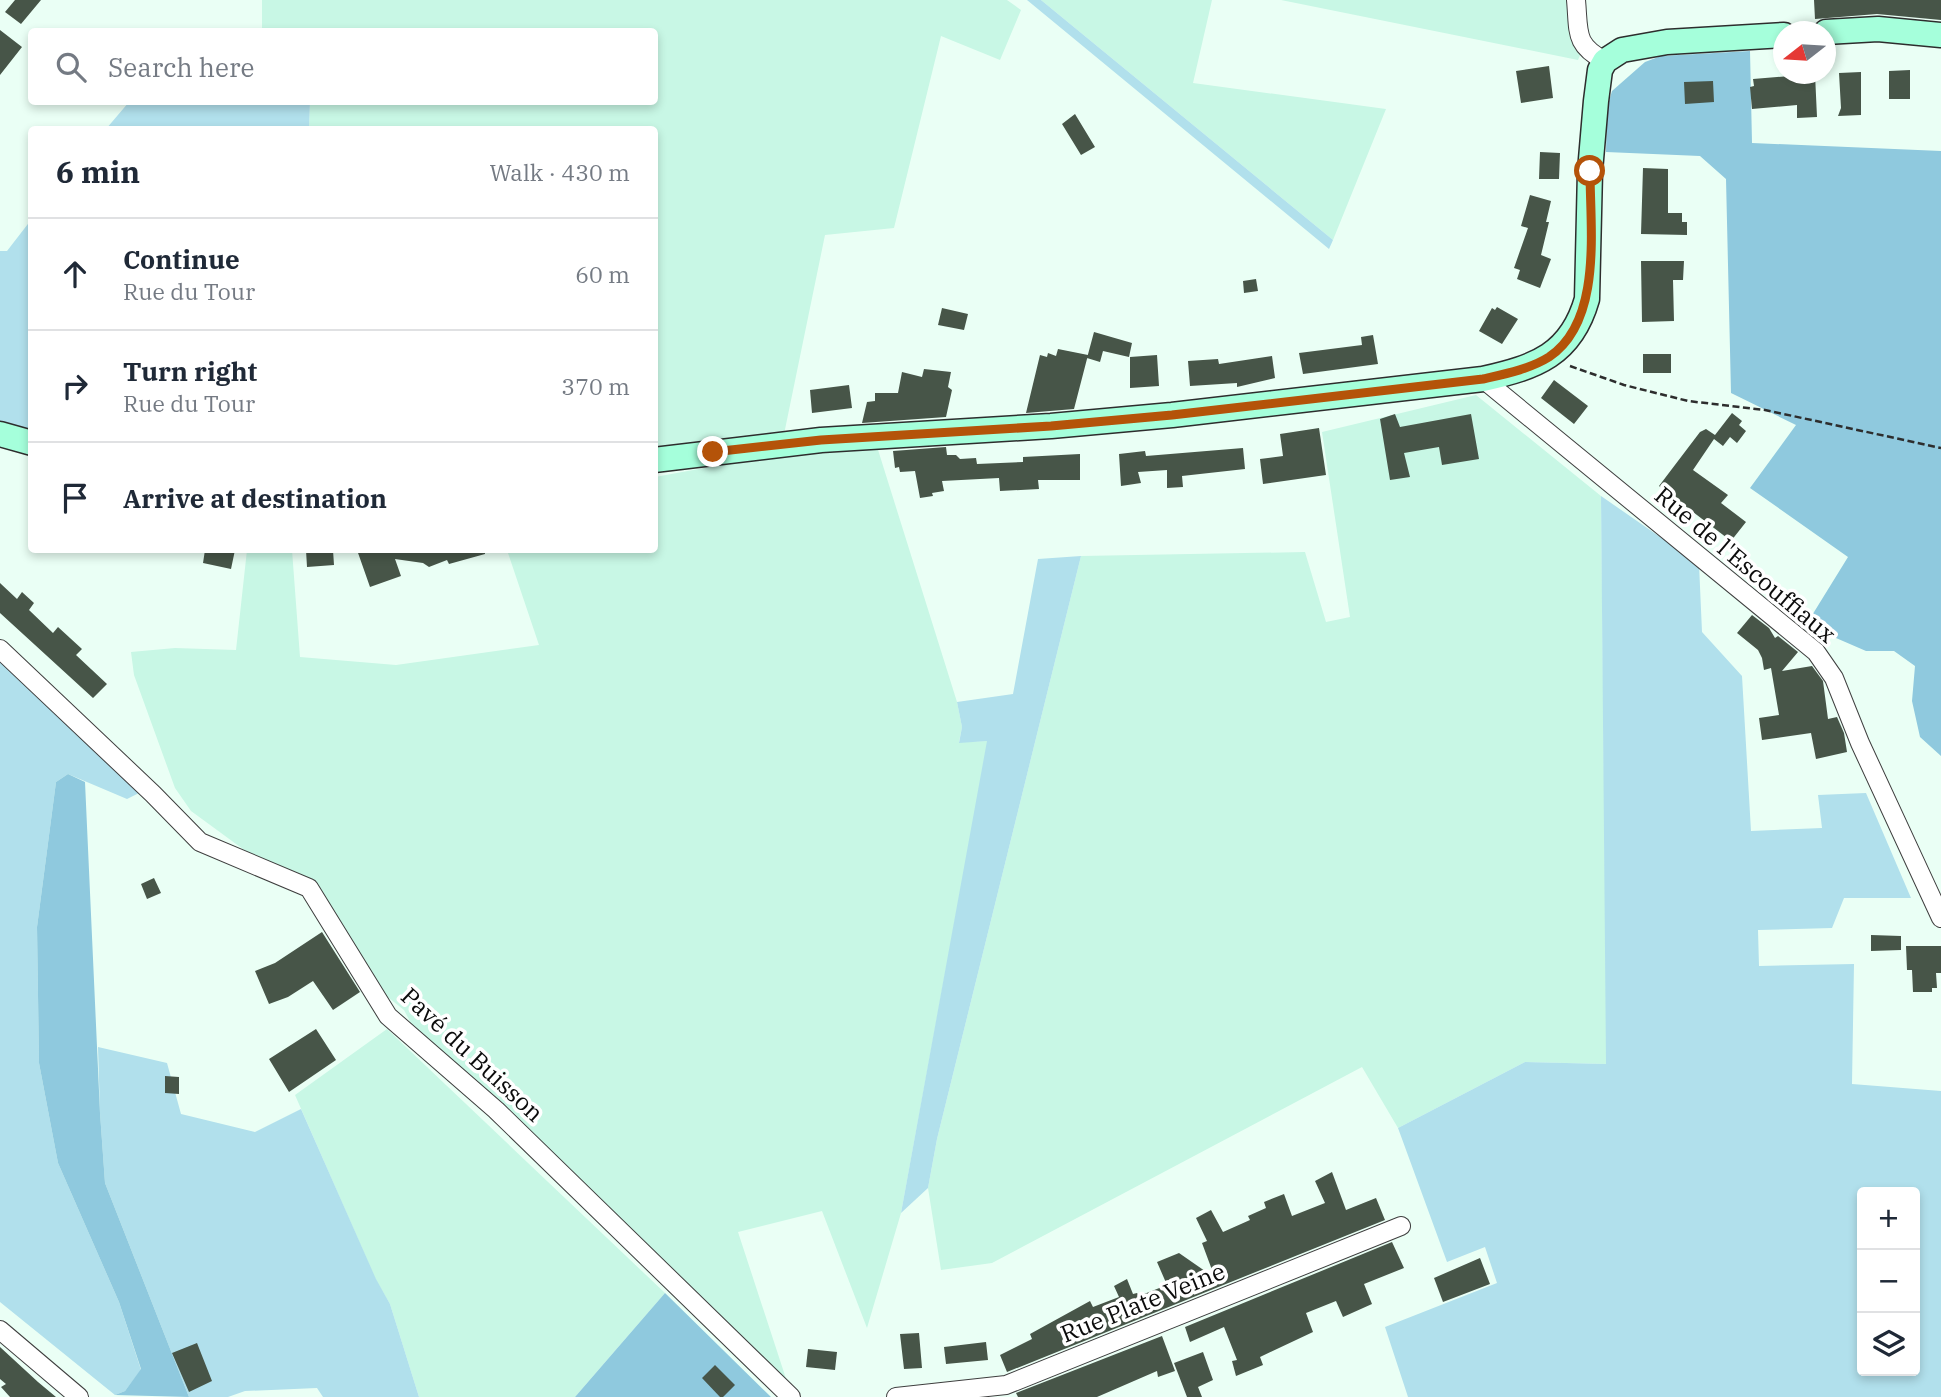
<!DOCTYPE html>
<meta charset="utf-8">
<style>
:root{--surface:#fff;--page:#f6f6f7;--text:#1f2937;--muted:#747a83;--line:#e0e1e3}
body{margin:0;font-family:"IBM Plex Serif",serif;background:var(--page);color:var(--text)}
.controls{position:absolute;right:21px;bottom:21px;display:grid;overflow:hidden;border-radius:7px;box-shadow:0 4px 10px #0003}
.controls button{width:63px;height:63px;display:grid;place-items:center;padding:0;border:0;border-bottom:2px solid var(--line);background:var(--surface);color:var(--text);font:35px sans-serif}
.compass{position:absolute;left:1773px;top:21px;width:63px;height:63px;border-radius:50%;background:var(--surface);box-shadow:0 4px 10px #0003;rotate:253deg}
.stop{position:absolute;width:21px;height:21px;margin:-16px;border:5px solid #b45309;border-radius:50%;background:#fff}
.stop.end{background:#b45309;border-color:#fff;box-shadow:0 2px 7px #0008}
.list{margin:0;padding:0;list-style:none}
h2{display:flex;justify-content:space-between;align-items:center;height:91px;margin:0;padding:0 28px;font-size:30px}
h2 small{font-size:23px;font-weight:400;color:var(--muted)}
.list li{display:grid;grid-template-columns:46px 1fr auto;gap:21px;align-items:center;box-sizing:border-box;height:112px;padding:0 28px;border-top:2px solid var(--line)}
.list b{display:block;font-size:26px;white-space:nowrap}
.list p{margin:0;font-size:23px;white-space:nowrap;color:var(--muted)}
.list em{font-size:23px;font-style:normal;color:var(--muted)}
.icon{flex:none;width:38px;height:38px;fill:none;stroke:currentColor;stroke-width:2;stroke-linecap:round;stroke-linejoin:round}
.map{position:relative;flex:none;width:1941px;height:1397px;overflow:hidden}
.search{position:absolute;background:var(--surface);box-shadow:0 4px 10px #0003;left:28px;top:28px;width:630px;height:77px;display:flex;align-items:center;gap:18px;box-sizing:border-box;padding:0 24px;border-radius:7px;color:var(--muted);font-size:26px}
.panel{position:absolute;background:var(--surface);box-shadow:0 4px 10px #0003;left:28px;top:126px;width:630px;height:427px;border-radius:7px}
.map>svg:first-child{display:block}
.farmland{fill:#c8f7e5}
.green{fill:#b1e0ec;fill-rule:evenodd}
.forest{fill:#8fc9de}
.building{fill:#475548}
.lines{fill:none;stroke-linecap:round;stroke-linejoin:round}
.street-casing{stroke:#3e3e3e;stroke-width:20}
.secondary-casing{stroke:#2d2d2d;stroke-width:27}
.path{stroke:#2d2d2d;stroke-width:2.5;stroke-dasharray:7 3.5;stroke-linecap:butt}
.street{stroke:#fff;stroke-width:18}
.secondary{stroke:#a5ffdb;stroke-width:24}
.route{stroke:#b45309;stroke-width:9}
.labels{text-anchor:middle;stroke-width:7;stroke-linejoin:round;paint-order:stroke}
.street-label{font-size:24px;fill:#0b0b0b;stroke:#fff}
</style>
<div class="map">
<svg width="1941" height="1397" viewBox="0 0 1941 1397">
<rect width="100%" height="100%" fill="#eafff5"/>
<path class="farmland" d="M262,0h745l14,10 -21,50 -59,-24 -47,192 -69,7 -43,209 -127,17 -1,-331 -345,-1 1,-27h344v-70h-392z
M1041,0h171l-19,83 193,26 -53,131z
M1281,0h290l10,53 -3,7z
M1476,395l125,101 6,568 -82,-2 -127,66 -36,-61 -370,196 -51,7 -13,-82 9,-49 144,-583 224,-4 21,70 24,-5 -28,-185z
M874,437l83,265 5,25 -3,15 29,-1 -87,472 -34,115 -45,-117 -84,21 54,165 -379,-370 -9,-17 -20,-16 -32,-54 -47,-64 -58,-24 -56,-41 -16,-23 -41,-113 -3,-23 44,-4 61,2 11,-100h45l8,107 96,8 143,-20 -32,-95h147l1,-73z
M387,1029l278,264 -90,104h-156l-29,-93 -14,-24 -81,-185z"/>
<path class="green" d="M1027,0h14l292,240 -4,9z
M129,102h181l-1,27h-203z
M31,220v215l-31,-8v-176h7z
M1601,496l98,68 3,68 40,44 9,155 71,-3 -4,-33 48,-2 45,105h-67l-12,30 -74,2 1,36 95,-2 -2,120 89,7v306h-533l-23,-70 112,-44 -12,-36 -38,15 -49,-134 127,-66 81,2zM1862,1192h53v179h-53z
M1081,556l-144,583 -9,49 -27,25 86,-472 -28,2 3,-16 -5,-25 56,-8 25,-135z
M0,656l141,136 -14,7 -59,-25 -12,8 -19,145 2,136 19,100 61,139 22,68 -16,21 -10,4 -115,-93z
M98,1047l69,16 14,51 74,18 46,-23 75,170 14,25 29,93h-96l-6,-9 -72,3 -17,6h-39l-84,-214 -5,-70z"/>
<path class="forest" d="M1750,51l2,92 189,8v605l-21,-19 -8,-36 3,-35 -21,-15h-28l-60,-26 42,-68 -98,-69 46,-63 -65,-32 -5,-214 -26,-23 -94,-4 1,-44 5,-17 33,-29 16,-6z
M68,774l17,8 15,331 5,70 84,214 -74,-2 10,-4 16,-22 -22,-67 -61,-139 -19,-100 -2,-136 19,-145z
M665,1293l106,104h-196z"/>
<path class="building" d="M15,0h26l-20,24 -16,-12z
M1814,0h127v20l-64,-6 -62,5z
M0,30l22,17 -22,28z
M1549,66l4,32 -32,5 -5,-32z
M1910,70v29h-21v-28z
M1861,72v43l-23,1 3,-8 -2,-35z
M1815,74l2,43 -20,1v-13l-45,4 -2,-22 4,-1 -1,-7z
M1713,81l1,21 -29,2 -1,-22z
M1075,114l20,33 -14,8 -19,-31z
M1540,152l20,1 -1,26h-20z
M1643,168l25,1v44h14v9h5v13l-46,-1z
M1530,195l21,6 -5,21h3l-8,33 10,4 -11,29 -23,-9 3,-9 -6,-2 14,-40 -7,-2z
M1641,261h43l-1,19h-10l1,41 -32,1z
M1256,279l2,12 -14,2 -1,-12z
M1497,307l21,12 -16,25 -23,-13 13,-23 3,2z
M942,308l26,6 -4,16 -26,-5z
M1094,332l38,11 -3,14 -26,-6 -3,11 -13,-4z
M1373,335l5,29 -75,10 -4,-21 63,-8 -1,-8z
M1058,349l30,6 -14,54 -48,4 14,-58 7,2 1,-4 8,3z
M1643,354h28v19h-28z
M1157,355l2,31 -29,2v-31z
M1272,356l3,22 -38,9v-4l-47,3 -2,-25 30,-2 1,5z
M924,369l27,3 -3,15 4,3 -6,27 -84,6 5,-21 8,-1v-8h23l4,-21 20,5z
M1554,380l34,26 -14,18 -33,-26z
M849,385l3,23 -40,5 -2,-23z
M1732,413l10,8 -3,4 7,6 -9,12 -7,-6 -7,9 -9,-7 -21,31 35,25 -7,8 25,19 -15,19 -72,-55 41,-54 6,-3 9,6z
M1395,414l5,13 71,-13 8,45 -37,6 -3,-18 -35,6 6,24 -20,3 -10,-61z
M1319,428l7,47 -63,9 -3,-25 23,-3 -3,-22z
M946,447l1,8h9l4,4 16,-1 1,6 46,-2v-5l57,-3v26h-42l1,9 -39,2 -1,-13 -57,3 2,10 -12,2 1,3 -13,2 -5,-27 -15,1 -1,-5 -4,1 -2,-17z
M1243,448l2,21 -63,7 1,11 -16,1v-18l-29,2 3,11 -20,3 -2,-32 26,-3 1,5z
M205,550h30l-4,19 -28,-6z
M306,550h27l1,15 -27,2z
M357,550h128v4l-36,10 -2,-4 -18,7 -6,-4 -28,-4 6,17 -31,11z
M0,583l17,16 5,-7 12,11 -5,7 24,23 5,-6 24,22 -6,6 31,29 -14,14 -93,-85z
M1752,615l17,13 6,10 3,-2 20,16 -16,19 30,-5 11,15 5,38 9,-2 7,16 3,19 -31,7 -5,-26 -49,7 -3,-22 20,-3 -8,-47 -7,2 -2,-12 -4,-8 -21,-17z
M154,878l7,15 -14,6 -6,-15z
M322,932l38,60 -27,18 -20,-29 -25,16 -19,7 -14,-33 20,-8z
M1871,935l30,1v14l-30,1z
M1906,946h35v27h-5l1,15h-5v4h-19l-1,-22h-5z
M316,1029l20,31 -47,32 -20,-33z
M165,1076l14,1v17l-14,-1z
M1332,1172l14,38 30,-12 9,22 -378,152 -7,-17 32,-16 -2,-5 60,-33 3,6 26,-10 -5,-11 13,-7 6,15 4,-1 2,3 28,-11 -10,-23 22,-9 36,25 -13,-35 5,-2 -11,-23 15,-8 12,22 27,-12 -2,-4 18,-8 -2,-6 20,-8 8,22 33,-13 -10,-22z
M1392,1242l12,26 -40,16 8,20 -29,13 -7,-16 -30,12 7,19 -53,25 3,8 -27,11 -4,-15 5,-1 -13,-33 -34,15 -5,-15z
M1480,1258l10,26 -47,18 -9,-24z
M919,1333l3,35 -18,1 -4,-35z
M1162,1336l13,35 -17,6 -1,-6 -60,26h-79l-2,-4z
M986,1342l2,18 -42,4 -2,-17z
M197,1343l15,38 -23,11 -17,-39z
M0,1347l38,35 18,15h-46l-9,-10 5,-3 -6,-5z
M808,1349l29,3 -2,18 -29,-3z
M1203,1352l10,28 -15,7 4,10h-15l-13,-34z
M715,1365l20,20 -12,12h-3l-18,-19z"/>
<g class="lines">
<defs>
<path id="street" d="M1576,0c3,32 -2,45 29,61
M1483,379l333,273 18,26 26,65 81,175
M0,649l153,145 47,48 109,46 79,128 108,94 295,287
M0,1330l79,67
M896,1397l110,-12 395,-159"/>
<path id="secondary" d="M1826,32l52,-3 63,6
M0,434l32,9
M654,460l167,-20 230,-14 121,-11 311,-36c53,-12 88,-24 104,-80l3,-128 6,-70 4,-31 5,-9 17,-11 45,-8 117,-7"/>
</defs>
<use href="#street" class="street-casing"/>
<use href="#secondary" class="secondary-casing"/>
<path class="path" d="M1570,366l54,19 64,16 77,9 176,38"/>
<use href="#street" class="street"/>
<use href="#secondary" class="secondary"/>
</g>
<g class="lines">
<path class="route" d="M713,452l108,-12 230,-14 121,-11 311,-36c22,-5 47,-10 66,-22 54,-36 41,-129 41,-186"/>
</g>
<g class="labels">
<g class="street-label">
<text transform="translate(1745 565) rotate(40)" y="8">Rue de l'Escouffiaux</text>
<text transform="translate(472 1055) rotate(43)" y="8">Pavé du Buisson</text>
<text transform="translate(1143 1303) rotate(-22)" y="8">Rue Plate Veine</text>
</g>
</g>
</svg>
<div class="controls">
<button>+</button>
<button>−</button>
<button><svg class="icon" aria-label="layers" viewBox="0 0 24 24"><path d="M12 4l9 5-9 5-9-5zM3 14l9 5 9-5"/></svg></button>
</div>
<svg class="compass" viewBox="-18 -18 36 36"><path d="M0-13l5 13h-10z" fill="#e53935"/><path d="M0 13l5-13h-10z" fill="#747a83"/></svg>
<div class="stop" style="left:1590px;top:171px"></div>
<div class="stop end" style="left:713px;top:452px"></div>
<div class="search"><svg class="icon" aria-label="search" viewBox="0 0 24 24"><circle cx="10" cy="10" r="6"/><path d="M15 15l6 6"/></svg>Search here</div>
<section class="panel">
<h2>6 min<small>Walk · 430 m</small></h2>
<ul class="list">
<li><svg class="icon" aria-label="ahead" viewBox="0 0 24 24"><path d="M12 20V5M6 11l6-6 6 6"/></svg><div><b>Continue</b><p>Rue du Tour</p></div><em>60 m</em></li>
<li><svg class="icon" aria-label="right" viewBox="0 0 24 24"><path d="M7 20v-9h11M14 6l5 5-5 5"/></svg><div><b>Turn right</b><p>Rue du Tour</p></div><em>370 m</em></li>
<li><svg class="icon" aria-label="arrive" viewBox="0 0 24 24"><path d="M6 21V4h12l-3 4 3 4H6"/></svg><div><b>Arrive at destination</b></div></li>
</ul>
</section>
</div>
